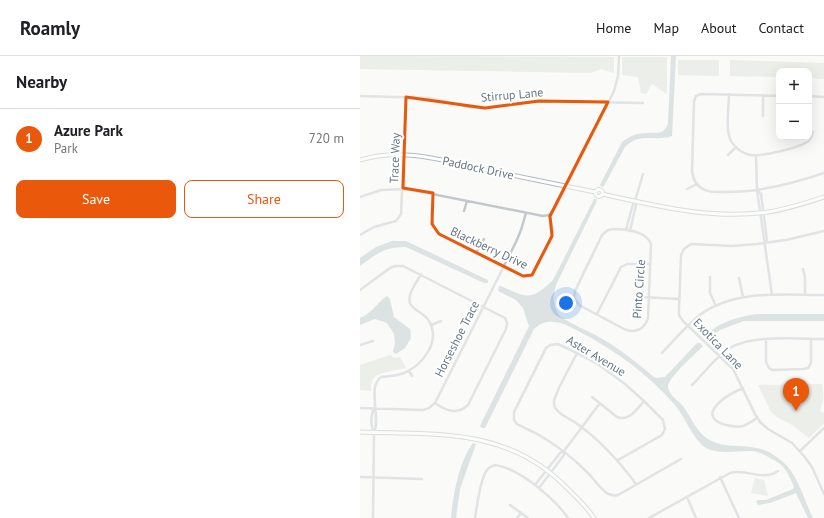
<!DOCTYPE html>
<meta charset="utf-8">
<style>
:root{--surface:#fff;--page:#f6f6f6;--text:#202124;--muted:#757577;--line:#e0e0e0;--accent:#ea580c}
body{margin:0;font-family:"PT Sans",sans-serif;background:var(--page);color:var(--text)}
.controls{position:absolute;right:12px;top:12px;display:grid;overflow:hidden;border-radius:8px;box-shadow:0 4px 16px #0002}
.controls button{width:36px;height:36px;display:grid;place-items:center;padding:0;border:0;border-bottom:1px solid var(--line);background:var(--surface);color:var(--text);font:20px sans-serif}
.you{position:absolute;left:206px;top:247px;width:14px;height:14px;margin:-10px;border:3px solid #fff;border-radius:50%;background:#1a73e8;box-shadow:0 0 0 6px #1a73e833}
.badge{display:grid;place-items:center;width:26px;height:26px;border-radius:50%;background:var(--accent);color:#fff;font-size:13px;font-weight:700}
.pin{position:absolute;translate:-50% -33px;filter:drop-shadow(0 1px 2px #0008)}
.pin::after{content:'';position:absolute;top:21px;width:14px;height:12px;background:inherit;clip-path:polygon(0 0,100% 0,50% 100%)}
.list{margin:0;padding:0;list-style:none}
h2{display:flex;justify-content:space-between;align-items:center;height:52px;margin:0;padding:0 16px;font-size:17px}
h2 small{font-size:13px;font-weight:400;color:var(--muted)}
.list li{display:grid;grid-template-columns:26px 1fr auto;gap:12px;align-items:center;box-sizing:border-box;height:60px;padding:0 16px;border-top:1px solid var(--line)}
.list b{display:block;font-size:15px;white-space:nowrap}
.list p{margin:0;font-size:13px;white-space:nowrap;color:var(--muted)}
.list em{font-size:13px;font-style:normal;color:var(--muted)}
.actions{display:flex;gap:8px;padding:12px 16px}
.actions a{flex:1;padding:9px 0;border:1px solid var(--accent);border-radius:8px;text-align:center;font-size:14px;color:var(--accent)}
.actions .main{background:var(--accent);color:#fff}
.map{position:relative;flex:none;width:464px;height:462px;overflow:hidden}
header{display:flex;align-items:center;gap:24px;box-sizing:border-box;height:56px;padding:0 20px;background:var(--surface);border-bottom:1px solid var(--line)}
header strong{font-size:19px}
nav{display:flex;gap:22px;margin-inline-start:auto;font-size:14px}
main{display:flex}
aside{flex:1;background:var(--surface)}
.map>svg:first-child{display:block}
.green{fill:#dadfd7}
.water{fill:#bbc7cb}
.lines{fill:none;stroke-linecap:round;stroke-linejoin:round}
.secondary-casing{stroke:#b3babf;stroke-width:5}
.street{stroke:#c3c8cc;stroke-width:2.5}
.secondary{stroke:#fff;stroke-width:3}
.marked{fill:none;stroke:#e8590c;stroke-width:3;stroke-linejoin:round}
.labels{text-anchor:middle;stroke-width:4;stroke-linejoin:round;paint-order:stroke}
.street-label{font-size:12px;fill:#657683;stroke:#fff}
</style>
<header>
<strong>Roamly</strong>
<nav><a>Home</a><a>Map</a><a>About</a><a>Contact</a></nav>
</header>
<main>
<aside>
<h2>Nearby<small></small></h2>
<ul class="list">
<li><span class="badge">1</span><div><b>Azure Park</b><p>Park</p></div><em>720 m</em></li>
</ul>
<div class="actions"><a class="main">Save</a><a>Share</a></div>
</aside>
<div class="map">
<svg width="464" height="462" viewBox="0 0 464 462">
<rect width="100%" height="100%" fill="#fafaf8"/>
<path class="green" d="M0,0l254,1v16l-13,-4 -11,4 -230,-4z
M262,1h45v37l-15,-10 -6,10 -5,-1 -3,-16 -16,-2z
M318,4h41v16l-41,-1z
M370,4l94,3v16l-15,-1v-7h-30v6l-49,-1z
M30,299l5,3 5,-1 6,11c-8,2 -29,4 -33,11 -2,3 -2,9 -2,12l-11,-1v-25z
M462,328c2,9 2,18 -2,27l4,2v10l-15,15 -17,-13 -15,-8 -6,-5 -13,-27z
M395,422l9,2 4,16 -17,-3z"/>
<path class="water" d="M311,0h5l-4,80c-18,6 -32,-4 -47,11l-21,39 -2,1 -2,-2 22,-43c8,-6 15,-9 25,-9 5,-1 12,1 16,-2 3,-2 4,-5 5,-8z
M234,143h2l1,2 -41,84c-3,11 -4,20 3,30 5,6 32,17 40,22 20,11 37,25 55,40l3,1 8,-1 32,-34h3l3,3c-7,8 -36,32 -35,41 1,8 11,14 15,19 7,10 12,22 21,30 15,13 34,8 52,12 10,1 20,8 27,14 14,11 22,40 30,56h-5l-12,-25 -26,10 -12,2 -2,-3 2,-2h8l27,-11 1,-2c-3,-7 -6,-14 -10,-19 -3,-4 -8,-7 -12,-9 -6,-4 -13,-7 -20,-8 -16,-1 -40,6 -52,-8 -10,-11 -16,-27 -25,-38 -27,-31 -60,-55 -97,-74 -7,-4 -16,-9 -25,-9 -8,-1 -13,2 -19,7l-49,99h-3l-2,-2 49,-100 -6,-18 -7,-8 -16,-8 -2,-2 1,-4h2c25,12 31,15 52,-6z
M32,185h14l82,39v3h-4l-78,-36c-21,-1 -29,7 -46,19v-8l16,-11z
M27,240l3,3 4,18 16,12 1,9 -6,10 -9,6 -3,-2 2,-9 -1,-9 -7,-11 -12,-4 -15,6v-7c11,-4 17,-15 27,-22z
M396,258h68v7h-80l-24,9 -10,7h-4c10,-15 33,-20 50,-23z
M113,387l3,1 -1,3 -15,42 -4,29h-5c2,-22 8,-57 22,-75z"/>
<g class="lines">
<defs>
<path id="secondary" d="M0,104c43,-13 85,1 127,10 36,7 72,15 108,22
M235.5 137a3.5 3.5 0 1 1 7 0a3.5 3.5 0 1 1-7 0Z
M242,138c55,12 109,26 166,18 19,-3 38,-9 56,-15
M0,376c78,3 148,-5 208,57 9,9 19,18 26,29"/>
</defs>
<use href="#secondary" class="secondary-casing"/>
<path class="street" d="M369,38c0,13 -4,35 2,47 4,7 11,12 19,14 11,2 48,-7 57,-13 4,-2 5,-6 6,-10
M0,40l69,2 41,9 15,1 54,-7 104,2
M419,40l-78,-2 -5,2 -2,5 -2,70c1,8 5,16 13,19 6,3 15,2 22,2 34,0 65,-8 97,-19
M449,40l15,1
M403,60v-21
M368,99l8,-8
M396,100l1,34 15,105
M327,133l10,-5
M397,134l4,4 6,46 -1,3
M73,137c0,13 -5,30 5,40l87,44 5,-1 4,-3 18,-37 1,-8 -4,-13
M0,141l21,-7 26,-1 136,27 6,-1 6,-6 59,-118 4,-15 1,-20
M104,155l3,-10
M253,173c12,0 33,2 38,15l-3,74c-3,11 -13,16 -24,11l-45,-24 -5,-7 1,-7 27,-56 6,-5z
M266,174l7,-26 2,-3 8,-27
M270,175l6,-26 -1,-3
M464,175l-38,9 -29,4 -25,2 -41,-2 -7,5 -3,6 -2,55v5l4,6 50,48 22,45 5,8 8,7 24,14 12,13 8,11 12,27
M0,179l14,-8 22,-6 5,-7 5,-117
M116,197l8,-14
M443,213l2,9v17
M350,221v16l6,13
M379,222l4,19
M0,234l30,-22 5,-2h8l102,52 2,5 -1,6 -38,76c-11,10 -22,6 -33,-2
M282,241l37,2
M237,258l24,-47 6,-3h23
M71,269l10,-4
M406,284v22l3,6 3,2 31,-1 5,-1 3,-5v-24
M0,289l13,-4
M217,297c-4,9 -24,42 -23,50 0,10 15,15 22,20 24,17 43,38 60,61
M302,297c12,-13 25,-28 39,-39 35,-25 82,-19 123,-19
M49,315l3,5
M332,329c12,-12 22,-26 35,-35 22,-16 70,-11 97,-11
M383,332c-9,4 -26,13 -30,23 -5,13 22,17 30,15 5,-2 10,-5 14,-8
M232,341l25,20c12,5 20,-8 27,-16
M0,352l63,2 6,-2 6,-5 81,-161 5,-12 5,-17
M14,376c-4,-6 -3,-18 0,-23
M204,395l36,-48
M440,395l24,-23
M258,404l44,-25 3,-6 -2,-9 -19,-19 -19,-17 -26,-19 -22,-12 -19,-9 -8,1 -4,3 -32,64v8l3,4c7,4 15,7 22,11 17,10 33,22 47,36 9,8 19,28 32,24l63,-36
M0,421l62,2
M360,421l19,41
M175,429l25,-32 4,-2v4l-25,33
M327,441l9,21
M150,449l18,13
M13,462l1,-86c7,-13 -7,-46 7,-55 8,-1 16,-1 23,-4 19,-8 37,-32 25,-52 -4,-8 -17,-11 -19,-18 -3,-9 7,-21 11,-29
M115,462c2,-12 5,-39 12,-48 2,-3 5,-4 8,-5 24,3 60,34 73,53
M157,462l4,-5
M289,462l81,-45c17,-5 32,9 48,-2"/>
<use href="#secondary" class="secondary"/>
</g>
<path d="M0 0H464V462H0ZM46,41l79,11 54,-7 69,1 -58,114 2,20 -20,39 -9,1 -84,-42 -7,-10 1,-31 -30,-5z" fill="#fafaf8" fill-opacity=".55" fill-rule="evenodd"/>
<path class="marked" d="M46,41l79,11 54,-7 69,1 -58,114 2,20 -20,39 -9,1 -84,-42 -7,-10 1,-31 -30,-5z"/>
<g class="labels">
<g class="street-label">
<text transform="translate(152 39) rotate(-5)" y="4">Stirrup Lane</text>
<text transform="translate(35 102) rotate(-88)" y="4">Trace Way</text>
<text transform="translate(118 112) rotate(12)" y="4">Paddock Drive</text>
<text transform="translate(129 192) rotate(25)" y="4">Blackberry Drive</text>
<text transform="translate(279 233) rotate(-86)" y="4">Pinto Circle</text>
<text transform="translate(97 283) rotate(-63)" y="4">Horseshoe Trace</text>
<text transform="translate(358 288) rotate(46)" y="4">Exotica Lane</text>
<text transform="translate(236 300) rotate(31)" y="4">Aster Avenue</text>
</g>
</g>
</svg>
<div class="controls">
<button>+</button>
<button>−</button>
</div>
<div class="you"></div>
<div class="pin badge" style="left:436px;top:355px">1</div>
</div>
</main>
